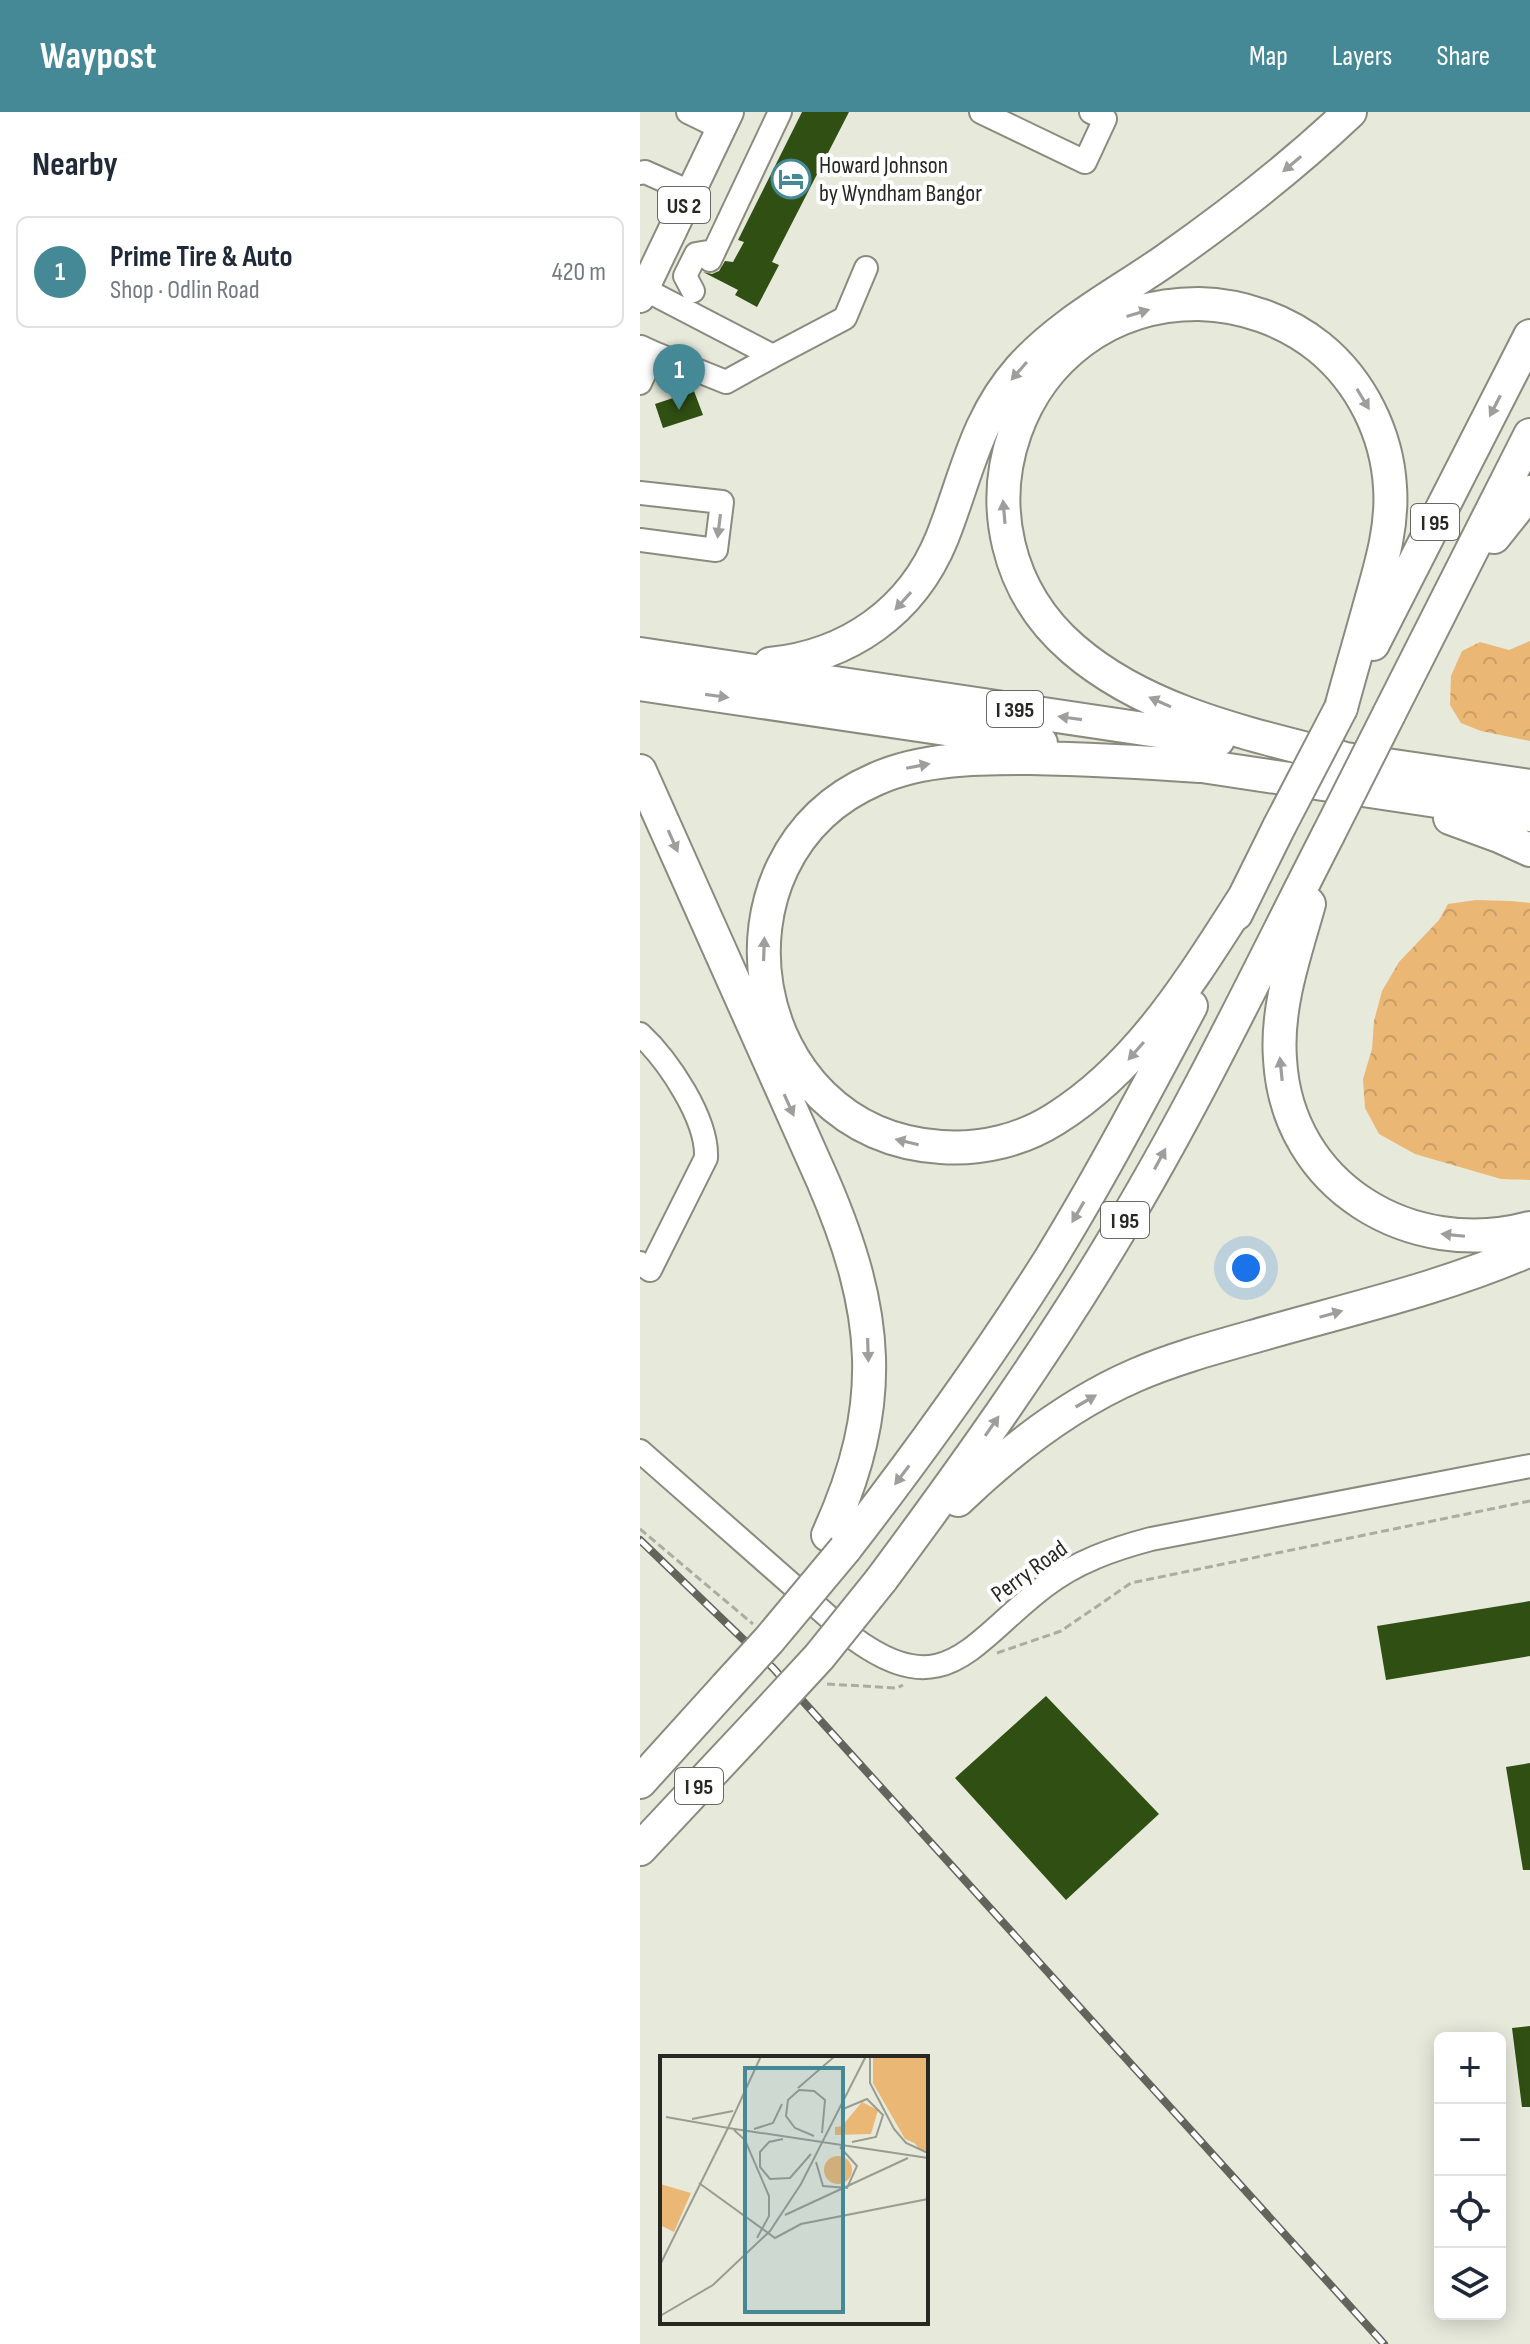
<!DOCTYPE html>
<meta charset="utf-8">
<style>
:root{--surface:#fff;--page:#f6f6f7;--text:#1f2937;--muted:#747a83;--line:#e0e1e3;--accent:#458997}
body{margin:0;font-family:"Sofia Sans Condensed",sans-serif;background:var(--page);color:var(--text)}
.controls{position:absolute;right:24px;bottom:24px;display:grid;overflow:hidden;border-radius:12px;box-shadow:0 4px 20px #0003}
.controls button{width:72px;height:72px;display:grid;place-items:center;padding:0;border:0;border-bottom:2px solid var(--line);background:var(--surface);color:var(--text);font:40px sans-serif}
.you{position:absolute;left:606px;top:1156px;width:28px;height:28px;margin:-20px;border:6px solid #fff;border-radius:50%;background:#1a73e8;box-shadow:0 0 0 12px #1a73e833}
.badge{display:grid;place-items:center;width:52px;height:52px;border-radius:50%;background:var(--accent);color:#fff;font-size:26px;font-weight:700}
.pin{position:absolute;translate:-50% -66px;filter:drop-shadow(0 2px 4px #0008)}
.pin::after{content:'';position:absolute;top:42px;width:28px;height:24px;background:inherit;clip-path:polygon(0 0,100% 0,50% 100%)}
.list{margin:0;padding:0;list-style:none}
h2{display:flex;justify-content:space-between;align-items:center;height:104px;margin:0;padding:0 32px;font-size:34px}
h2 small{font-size:26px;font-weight:400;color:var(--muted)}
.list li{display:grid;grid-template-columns:52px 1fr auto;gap:24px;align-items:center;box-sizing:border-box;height:112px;margin:0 16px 16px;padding:0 16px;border:2px solid var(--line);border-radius:12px}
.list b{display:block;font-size:30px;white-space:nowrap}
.list p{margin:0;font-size:26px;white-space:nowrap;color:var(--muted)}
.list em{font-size:26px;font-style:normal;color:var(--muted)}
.icon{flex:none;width:44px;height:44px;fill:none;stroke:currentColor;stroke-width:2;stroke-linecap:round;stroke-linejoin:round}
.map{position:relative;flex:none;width:890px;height:2232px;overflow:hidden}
header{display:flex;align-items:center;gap:48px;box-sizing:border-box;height:112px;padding:0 40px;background:var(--accent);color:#fff}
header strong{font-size:38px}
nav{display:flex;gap:44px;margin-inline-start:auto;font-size:28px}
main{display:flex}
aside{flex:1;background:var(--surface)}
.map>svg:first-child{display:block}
.forest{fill:url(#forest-crowns)}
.building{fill:#304f12}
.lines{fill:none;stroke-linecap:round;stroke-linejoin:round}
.minor-casing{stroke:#8a8b7e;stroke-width:26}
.major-casing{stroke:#8a8b7e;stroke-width:32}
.highway-casing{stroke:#8a8b7e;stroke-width:36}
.path{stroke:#abada2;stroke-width:3;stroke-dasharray:8 4;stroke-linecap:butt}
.minor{stroke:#fff;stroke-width:22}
.major{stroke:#fff;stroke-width:28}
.highway{stroke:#fff;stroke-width:32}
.rail-casing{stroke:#63645c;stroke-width:8}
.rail{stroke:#fff;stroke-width:5;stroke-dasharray:15;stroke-linecap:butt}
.highway-bridge-casing{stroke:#8a8b7e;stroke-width:36;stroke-linecap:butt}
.highway-bridge{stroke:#fff;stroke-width:32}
.oneway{fill:#9e9e9c}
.labels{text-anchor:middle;stroke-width:8;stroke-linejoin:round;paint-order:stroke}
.shield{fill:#fff;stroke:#686865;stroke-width:2}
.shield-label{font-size:22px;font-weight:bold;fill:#272823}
.poi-label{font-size:24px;fill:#272823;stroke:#fff;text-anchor:start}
.street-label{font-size:24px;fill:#272823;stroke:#fff}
.inset-road{fill:none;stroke:#9a9c91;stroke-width:2}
.view{fill:#458997;fill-opacity:0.15;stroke:#458997;stroke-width:4}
.inset-edge{fill:none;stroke:#272823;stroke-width:4}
</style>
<header>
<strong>Waypost</strong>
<nav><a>Map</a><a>Layers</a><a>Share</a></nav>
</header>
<main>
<aside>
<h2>Nearby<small></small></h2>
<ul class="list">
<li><span class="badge">1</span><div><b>Prime Tire &amp; Auto</b><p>Shop · Odlin Road</p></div><em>420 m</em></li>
</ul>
</aside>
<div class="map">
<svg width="890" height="2232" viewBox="0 0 890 2232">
<defs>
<pattern id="forest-crowns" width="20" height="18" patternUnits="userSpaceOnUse" patternTransform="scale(2)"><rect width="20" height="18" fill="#eab775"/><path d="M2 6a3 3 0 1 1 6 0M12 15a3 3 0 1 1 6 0" fill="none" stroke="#c99d65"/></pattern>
</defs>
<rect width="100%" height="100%" fill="#e7e9db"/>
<path class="forest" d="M890,529v100l-49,-10 -20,-8 -11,-18 1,-29 11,-25 18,-9 29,8z
M836,788l35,1 19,2v277l-29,-1 -86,-25 -36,-20 -14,-26 -2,-29 9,-30 2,-28 8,-30 17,-29 40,-42 9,-16z"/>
<path class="building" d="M162,0h47l-77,150 7,3 -22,42 -22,-12 3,-5 -35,-18 9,2 7,-3 6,-10 8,1 11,-20 -6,-2z
M54,279l9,24 -40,13 -8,-24z
M890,1489v55l-144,24 -9,-54z
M406,1584l113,118 -93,86 -111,-122z
M890,1651v107h-7l-17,-103z
M890,1914v81h-8l-10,-79z"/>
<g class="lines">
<defs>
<path id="minor" d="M48,0l33,16
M341,0l104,50 20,-43 -14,-7
M0,61l5,-1 45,20
M70,148l70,-148
M0,173l4,4 129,67 -47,26 -72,-29
M53,179l-8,-15 11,-22 18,-3
M133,244l72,-38 21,-50
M0,271l14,-30 -13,-6
M0,381l82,9 -6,48 -76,-10
M0,922c28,26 68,85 66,124l-56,112 -10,-7
M0,1339l208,183c97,74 122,9 197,-48 31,-24 68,-37 106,-47l379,-73"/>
<path id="major" d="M0,186l89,-186"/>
<path id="highway" d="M854,425l36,-45
M733,532l157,-308
M0,542l578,86
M130,552c78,-8 142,-52 172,-126 24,-60 33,-118 78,-169 41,-46 96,-74 146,-109 64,-45 127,-94 184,-148
M0,572l401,59
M701,596c9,-34 19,-67 28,-100 11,-40 24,-79 21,-121 -3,-53 -29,-106 -71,-140 -34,-27 -77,-42 -120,-43 -185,-1 -263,227 -126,345 74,64 177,85 269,109
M749,602l141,-279
M699,646l191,28
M542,651l348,52
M560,654c-57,-4 -113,-7 -170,-8 -51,0 -107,0 -154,21 -179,77 -134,355 65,368 40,3 81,-7 114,-28 85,-53 137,-141 190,-223
M0,659l183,410c56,130 65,223 5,354
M810,706l49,18 31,14
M669,792c-14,50 -33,102 -29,155 7,128 131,201 250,169
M596,802l43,-87
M318,1388c53,-51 111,-96 178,-125 37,-16 77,-27 116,-38 93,-27 189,-48 278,-87
M205,1437c72,-93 141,-188 204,-288 51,-83 96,-169 142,-255
M241,1468c84,-113 166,-228 238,-349 77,-128 141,-263 209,-396
M0,1670l86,-95
M0,1737l118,-126"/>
</defs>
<use href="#minor" class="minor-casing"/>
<use href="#major" class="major-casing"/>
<use href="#highway" class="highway-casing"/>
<path class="path" d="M0,1417l113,95
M357,1541l64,-22 70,-48 399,-82
M187,1572l70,4 6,-3"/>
<use href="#minor" class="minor"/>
<use href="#major" class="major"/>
<use href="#highway" class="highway"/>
<defs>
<path id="rail" d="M0,1428l133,128 611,676"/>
</defs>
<use href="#rail" class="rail-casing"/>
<use href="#rail" class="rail"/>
<defs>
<path id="highway-bridge" d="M639,715l62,-119
M688,723l61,-121
M86,1575l43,-47 76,-91
M118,1611l61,-66 62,-77"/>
</defs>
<use href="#highway-bridge" class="highway-bridge-casing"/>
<use href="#highway-bridge" class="highway-bridge"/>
</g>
<defs><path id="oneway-solid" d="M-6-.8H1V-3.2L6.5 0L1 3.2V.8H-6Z" transform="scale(2)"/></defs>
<g class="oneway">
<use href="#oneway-solid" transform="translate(652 52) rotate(140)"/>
<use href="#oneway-solid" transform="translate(498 201) rotate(-17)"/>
<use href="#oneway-solid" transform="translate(379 259) rotate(131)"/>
<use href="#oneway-solid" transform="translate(723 287) rotate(59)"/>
<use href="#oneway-solid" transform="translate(855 294) rotate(117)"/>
<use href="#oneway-solid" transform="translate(364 400) rotate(-95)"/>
<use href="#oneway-solid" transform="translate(79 414) rotate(97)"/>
<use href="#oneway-solid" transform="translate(263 489) rotate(132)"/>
<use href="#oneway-solid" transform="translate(77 584) rotate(8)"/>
<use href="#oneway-solid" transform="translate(520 590) rotate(-156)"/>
<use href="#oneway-solid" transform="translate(430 606) rotate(-172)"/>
<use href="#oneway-solid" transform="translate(278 654) rotate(-11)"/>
<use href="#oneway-solid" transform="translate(33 729) rotate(66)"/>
<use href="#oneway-solid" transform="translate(124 837) rotate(-88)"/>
<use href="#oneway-solid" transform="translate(496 939) rotate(131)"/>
<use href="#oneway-solid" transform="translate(641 957) rotate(-96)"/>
<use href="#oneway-solid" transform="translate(149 993) rotate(66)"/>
<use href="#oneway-solid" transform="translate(267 1030) rotate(-167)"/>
<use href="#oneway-solid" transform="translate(520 1047) rotate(-62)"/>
<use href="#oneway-solid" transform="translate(438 1100) rotate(120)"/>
<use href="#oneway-solid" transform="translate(813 1123) rotate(-174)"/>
<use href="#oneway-solid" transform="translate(691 1202) rotate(-16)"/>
<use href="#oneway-solid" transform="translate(228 1238) rotate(88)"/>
<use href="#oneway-solid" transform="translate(446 1289) rotate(-30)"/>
<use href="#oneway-solid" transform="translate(352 1314) rotate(-55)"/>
<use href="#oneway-solid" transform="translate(262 1363) rotate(127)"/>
</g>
<defs>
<symbol id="hotel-ring" viewBox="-11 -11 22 22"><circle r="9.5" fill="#fff" stroke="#458997" stroke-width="1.5"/><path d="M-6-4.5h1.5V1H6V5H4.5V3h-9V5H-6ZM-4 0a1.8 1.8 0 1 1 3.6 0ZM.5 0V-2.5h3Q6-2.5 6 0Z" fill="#458997"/></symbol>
</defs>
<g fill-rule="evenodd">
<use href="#hotel-ring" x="129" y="45" width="44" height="44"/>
</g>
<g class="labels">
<g class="shield">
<rect x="18" y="75" width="52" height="36" rx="6"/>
<rect x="771" y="392" width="48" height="36" rx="6"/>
<rect x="347" y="579" width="56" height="36" rx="6"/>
<rect x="461" y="1090" width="48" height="36" rx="6"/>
<rect x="35" y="1656" width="48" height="36" rx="6"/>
</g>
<g class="shield-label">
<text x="44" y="101">US 2</text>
<text x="795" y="418">I 95</text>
<text x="375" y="605">I 395</text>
<text x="485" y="1116">I 95</text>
<text x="59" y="1682">I 95</text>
</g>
<g class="poi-label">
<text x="179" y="61">Howard Johnson<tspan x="179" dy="28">by Wyndham Bangor</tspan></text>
</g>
<g class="street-label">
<text transform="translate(389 1459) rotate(-36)" y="8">Perry Road</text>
</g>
</g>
<g transform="translate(20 1944)">
<rect width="268" height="268" fill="#e7e9db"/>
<path d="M213,0h55v95l-9,-2 -46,-66z" fill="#eab775"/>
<path d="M213,0h5v21l23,46 27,18v8l-23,-10 -32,-56zM202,46l16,8 -7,24 -36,1v-8l7,-1zM164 114a14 14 0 1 1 28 0a14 14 0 1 1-28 0ZM0,128l31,9 -17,39 -14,-7z" fill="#eab775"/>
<path class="inset-road" d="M210,2v25l24,46 12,14 22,10M138,32l37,-32M183,53l24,-10 16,16 -7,22 -24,5M6,61l62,11 33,-72M32,63l41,-8M68,72l200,30M94,73l19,-6 9,-19M74,74l11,10 24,56v20l-12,22M154,80l-19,-8 -9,-12 2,-16 11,-10 15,1 11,9 -3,33M123,83l-14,3 -9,10v15l10,12 20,-1 21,-24M156,106l7,24 24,2 10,-22 -17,-19M39,127l76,55 26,-14 127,-25M125,159l123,-57M0,209l68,-137M0,260l53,-31 57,-54 31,-47 65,-128"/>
<path class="view" d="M85,12h98v244h-98z"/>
<rect width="268" height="268" class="inset-edge"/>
</g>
</svg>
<div class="controls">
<button>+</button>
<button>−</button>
<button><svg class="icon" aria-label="locate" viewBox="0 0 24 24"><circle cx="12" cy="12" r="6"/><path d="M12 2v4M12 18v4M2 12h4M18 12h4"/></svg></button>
<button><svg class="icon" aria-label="layers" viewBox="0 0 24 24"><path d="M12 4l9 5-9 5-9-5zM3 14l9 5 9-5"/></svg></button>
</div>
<div class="you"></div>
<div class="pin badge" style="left:39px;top:298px">1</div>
</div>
</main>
